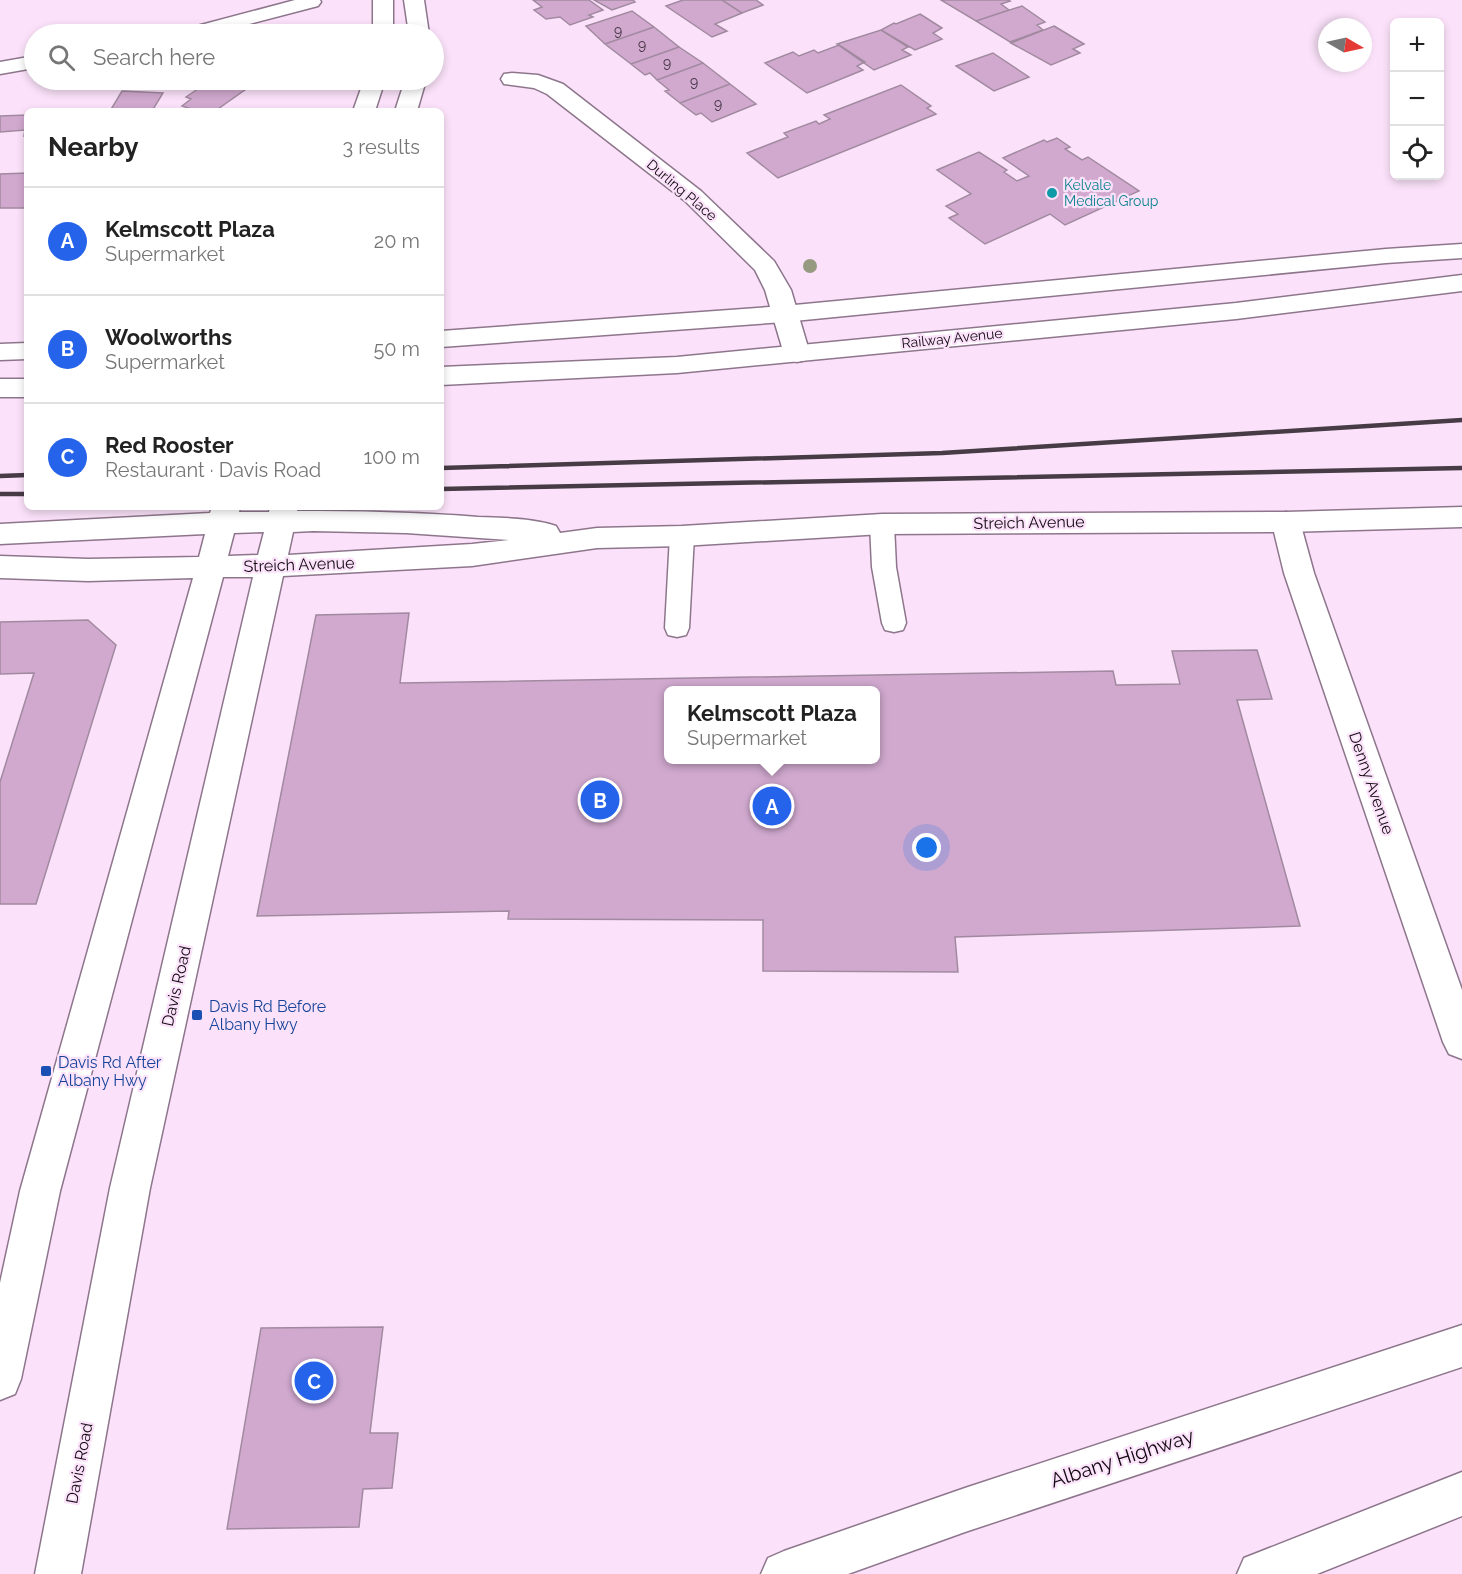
<!DOCTYPE html>
<meta charset="utf-8">
<style>
:root{--surface:#fff;--page:#f2f2f2;--text:#222;--muted:#767676;--line:#e0e0e0;--accent:#2563eb}
body{margin:0;font-family:Raleway,sans-serif;background:var(--page);color:var(--text)}
.controls{position:absolute;right:18px;top:18px;display:grid;overflow:hidden;border-radius:9px;box-shadow:0 3px 9px #0003}
.controls button{width:54px;height:54px;display:grid;place-items:center;padding:0;border:0;border-bottom:2px solid var(--line);background:var(--surface);color:var(--text);font:30px sans-serif}
.compass{position:absolute;left:1318px;top:18px;width:54px;height:54px;border-radius:50%;background:var(--surface);box-shadow:0 3px 9px #0003;rotate:99deg}
.you{position:absolute;left:927px;top:848px;width:21px;height:21px;margin:-15px;border:4px solid #fff;border-radius:50%;background:#1a73e8;box-shadow:0 0 0 9px #1a73e833}
.badge{display:grid;place-items:center;width:39px;height:39px;border-radius:50%;background:var(--accent);color:#fff;font-size:20px;font-weight:700}
.pin{position:absolute;translate:-50% -50%;border:3px solid #fff;box-shadow:0 2px 6px #0006}
.popup{position:absolute;left:664px;top:686px;width:216px;height:78px;box-sizing:border-box;display:grid;place-content:center;border-radius:9px;background:var(--surface);filter:drop-shadow(0 2px 4px #0005);font-size:20px;white-space:nowrap;color:var(--muted)}
.popup b{font-size:22px;color:var(--text)}
.popup::after{content:'';position:absolute;left:50%;top:100%;margin-left:-12px;border:12px solid transparent;border-top-color:var(--surface)}
.list{margin:0;padding:0;list-style:none}
h2{display:flex;justify-content:space-between;align-items:center;height:78px;margin:0;padding:0 24px;font-size:26px}
h2 small{font-size:20px;font-weight:400;color:var(--muted)}
.list li{display:grid;grid-template-columns:39px 1fr auto;gap:18px;align-items:center;box-sizing:border-box;height:108px;padding:0 24px;border-top:2px solid var(--line)}
.list b{display:block;font-size:22px;white-space:nowrap}
.list p{margin:0;font-size:20px;white-space:nowrap;color:var(--muted)}
.list em{font-size:20px;font-style:normal;color:var(--muted)}
.icon{flex:none;width:33px;height:33px;fill:none;stroke:currentColor;stroke-width:2;stroke-linecap:round;stroke-linejoin:round}
.map{position:relative;flex:none;width:1462px;height:1574px;overflow:hidden}
.search{position:absolute;background:var(--surface);box-shadow:0 3px 9px #0003;left:24px;top:24px;width:420px;height:66px;display:flex;align-items:center;gap:15px;box-sizing:border-box;padding:0 21px;border-radius:33px;color:var(--muted);font-size:22px}
.panel{position:absolute;background:var(--surface);box-shadow:0 3px 9px #0003;left:24px;top:108px;width:420px;height:402px;border-radius:9px}
.map>svg:first-child{display:block}
.building{fill:#d1a9cf;stroke:#a18aa0;stroke-width:1.5;fill-rule:evenodd}
.lines{fill:none;stroke-linecap:round;stroke-linejoin:round}
.lane-casing{stroke:#8d768c;stroke-width:3}
.street-casing{stroke:#8d768c;stroke-width:3}
.secondary-casing{stroke:#8d768c;stroke-width:3}
.highway-casing{stroke:#8d768c;stroke-width:3}
.lane{fill:#fff;fill-rule:evenodd}
.street{fill:#fff;fill-rule:evenodd}
.secondary{fill:#fff;fill-rule:evenodd}
.highway{fill:#fff;fill-rule:evenodd}
.rail{stroke:#473b46;stroke-width:4.5}
.tree{fill:#959a80}
.culture-dot{fill:#0f9aa8;stroke:#fbe2fa;stroke-width:2}
.transit-dot{fill:#1a4fb4;stroke:#fbe2fa;stroke-width:2}
.labels{text-anchor:middle;stroke-width:4.5;stroke-linejoin:round;paint-order:stroke}
.number-label{font-size:14px;fill:#413140}
.far-culture-label{font-size:14px;fill:#0d838f;stroke:#fbe2fa;text-anchor:start}
.far-street-label{font-size:14px;fill:#110910;stroke:#fbe2fa}
.street-label{font-size:16px;fill:#110910;stroke:#fbe2fa}
.transit-label{font-size:16px;fill:#164399;stroke:#fbe2fa;text-anchor:start}
.near-street-label{font-size:20px;fill:#110910;stroke:#fbe2fa}
</style>
<div class="map">
<svg width="1462" height="1574" viewBox="0 0 1462 1574">
<rect width="100%" height="100%" fill="#fbe2fa"/>
<path class="building" d="M533,0h56l14,10 -14,5 4,2 -23,8 -10,-8 -14,2 -12,-9 8,-3z
M594,0h39l2,2 -23,8z
M683,0h39l20,13 -27,11 12,7 -15,6 -46,-31z
M722,0h34l7,5 -21,8z
M941,0h67l2,1 -9,3 8,6 -33,11z
M1022,6l23,16 -8,3 6,5 -33,12 -34,-21z
M632,11l22,16 -49,17 -19,-18z
M920,14l22,14 -9,5 9,6 -27,11 -34,-20 13,-7 2,1z
M1054,26l30,18 -11,5 7,4 -29,12 -40,-22z
M654,27l25,20 -48,17 -26,-20z
M881,30l27,17 -6,3 9,5 -37,15 -37,-26z
M839,45l26,17 -8,4 6,4 -56,23 -42,-30 28,-11 6,4 15,-6 4,3z
M679,47l24,16 -46,17 -7,-7 -5,2 -14,-11z
M993,53l36,24 -35,14 -38,-25z
M703,63l27,21 -50,19 -15,-12 4,-1 -12,-10z
M221,80h38l-44,31h-18l-15,-5 9,-7 -5,-2 19,-13 7,2z
M730,84l26,20 -44,18 -11,-9 -5,2 -16,-12z
M901,85l30,21 -4,2 9,6 -158,64 -31,-25 41,-16 -4,-4 32,-12 3,3 11,-5 -6,-4z
M122,91l41,2 -11,18h-42z
M27,115v20l-3,1 1,-6 -25,2v-16z
M1057,138l13,9 -5,2 17,11 6,-3 51,34 -74,34 -15,-11 -65,30 -36,-26 9,-4 -12,-8 25,-12 -34,-24 42,-18 28,18 -3,2 13,9 12,-5 -26,-18 41,-18 3,2z
M27,173v35h-27v-34z
M409,613l-9,70 713,-12 3,14 64,-1 -8,-33 85,-1 15,49 -35,1 63,226 -345,11 3,35 -195,-1v-51l-255,-1 1,-8 -252,5 59,-301zM668,690h208v70h-208z
M88,620l28,25 -80,259h-36v-122l34,-109 -34,1v-52z
M383,1327l-13,106h28l-6,55 -29,1 -4,38 -132,2 34,-201z"/>
<g class="lines">
<defs>
<path id="lane" d="M882,516l8,2 4,6 2,43 10,56 -3,7 -9,2 -9,-2 -3,-7 -10,-56 -2,-43 4,-6z
M682,528l8,2 4,6 -5,92 -3,7 -9,2 -9,-2 -3,-7 5,-92 4,-6z"/>
<path id="street" d="M295,0h25l1,2 -3,4 -107,28h-32l3,-4z
M34,56v12l-34,6v-12z
M512,73l26,2 25,9 138,107 73,70 17,29 19,64 -4,6 -9,2 -9,-2 -4,-6 -19,-64 -10,-20 -70,-69 -138,-107 -13,-6 -30,-4 -3,-5 3,-5z
M1462,507v20l-176,5 -10,-3 -4,-7 4,-7 10,-3z"/>
<path id="secondary" d="M373,0h20v34h-20z
M404,0h20l5,34h-20z
M364,80h21l-10,31h-22z
M405,80h21l-9,31h-22z
M1462,244v14l-76,5 -602,59 -343,25v-16l343,-25 602,-57z
M1462,275v16l-226,28 -559,54 -236,12v-18l236,-10 559,-54z
M27,343v16l-27,1v-16z
M0,379h27v18h-27z
M212,507h28l-1,5h30l1,-5h28l-1,4c61,0 121,1 181,6 26,1 54,1 78,9l4,7 37,-5 85,-2 200,-12 404,-2 10,3 4,7 14,51 148,417v69l-13,-5 -6,-12 -159,-469 -10,-41 -392,2 -200,12 -85,2 -125,18 -189,10 -133,612 -69,386h-46l75,-386 143,-611h-30l-163,614 -39,188 -6,15 -15,6v-117l20,-92 173,-613 -105,3 -88,-3v-22l88,3 111,-2 6,-23 -205,10v-20l210,-11zM313,531l93,2 103,7 -37,4 -184,11 5,-23zM264,532l-6,23 -30,1 6,-23z"/>
<path id="highway" d="M1462,1325v42l-497,165 -117,42h-87l7,-16 16,-7 181,-63z
M1462,1472v44l-145,58h-80l7,-16z"/>
</defs>
<use href="#lane" class="lane-casing"/>
<use href="#street" class="street-casing"/>
<use href="#secondary" class="secondary-casing"/>
<use href="#highway" class="highway-casing"/>
<use href="#lane" class="lane"/>
<use href="#street" class="street"/>
<use href="#secondary" class="secondary"/>
<use href="#highway" class="highway"/>
<path class="rail" d="M441,468l501,-15 520,-33
M0,476l27,-1
M441,489l1021,-21
M0,494h27"/>
</g>
<circle class="tree" cx="810" cy="266" r="7"/>
<circle class="culture-dot" cx="1052" cy="193" r="6"/>
<g class="transit-dot">
<rect x="191" y="1009" width="12" height="12" rx="3"/>
<rect x="40" y="1065" width="12" height="12" rx="3"/>
</g>
<g class="labels">
<g class="number-label">
<text x="618" y="36">9</text>
<text x="642" y="50">9</text>
<text x="667" y="68">9</text>
<text x="694" y="87">9</text>
<text x="718" y="109">9</text>
</g>
<g class="far-culture-label">
<text x="1064" y="190">Kelvale<tspan x="1064" dy="16">Medical Group</tspan></text>
</g>
<g class="far-street-label">
<text transform="translate(682 190) rotate(40)" y="5">Durling Place</text>
<text transform="translate(952 338) rotate(-6)" y="5">Railway Avenue</text>
</g>
<g class="street-label">
<text transform="translate(1029 522) rotate(-1)" y="6">Streich Avenue</text>
<text transform="translate(299 564) rotate(-2)" y="6">Streich Avenue</text>
<text transform="translate(1372 783) rotate(71)" y="6">Denny Avenue</text>
<text transform="translate(176 986) rotate(-77)" y="6">Davis Road</text>
<text transform="translate(79 1463) rotate(-79)" y="6">Davis Road</text>
</g>
<g class="transit-label">
<text x="209" y="1012">Davis Rd Before<tspan x="209" dy="18">Albany Hwy</tspan></text>
<text x="58" y="1068">Davis Rd After<tspan x="58" dy="18">Albany Hwy</tspan></text>
</g>
<g class="near-street-label">
<text transform="translate(1122 1458) rotate(-18)" y="7">Albany Highway</text>
</g>
</g>
</svg>
<div class="controls">
<button>+</button>
<button>−</button>
<button><svg class="icon" aria-label="locate" viewBox="0 0 24 24"><circle cx="12" cy="12" r="6"/><path d="M12 2v4M12 18v4M2 12h4M18 12h4"/></svg></button>
</div>
<svg class="compass" viewBox="-18 -18 36 36"><path d="M0-13l5 13h-10z" fill="#e53935"/><path d="M0 13l5-13h-10z" fill="#767676"/></svg>
<div class="you"></div>
<div class="pin badge" style="left:772px;top:806px">A</div>
<div class="popup"><b>Kelmscott Plaza</b>Supermarket</div>
<div class="pin badge" style="left:600px;top:800px">B</div>
<div class="pin badge" style="left:314px;top:1381px">C</div>
<div class="search"><svg class="icon" aria-label="search" viewBox="0 0 24 24"><circle cx="10" cy="10" r="6"/><path d="M15 15l6 6"/></svg>Search here</div>
<section class="panel">
<h2>Nearby<small>3 results</small></h2>
<ul class="list">
<li><span class="badge">A</span><div><b>Kelmscott Plaza</b><p>Supermarket</p></div><em>20 m</em></li>
<li><span class="badge">B</span><div><b>Woolworths</b><p>Supermarket</p></div><em>50 m</em></li>
<li><span class="badge">C</span><div><b>Red Rooster</b><p>Restaurant · Davis Road</p></div><em>100 m</em></li>
</ul>
</section>
</div>
